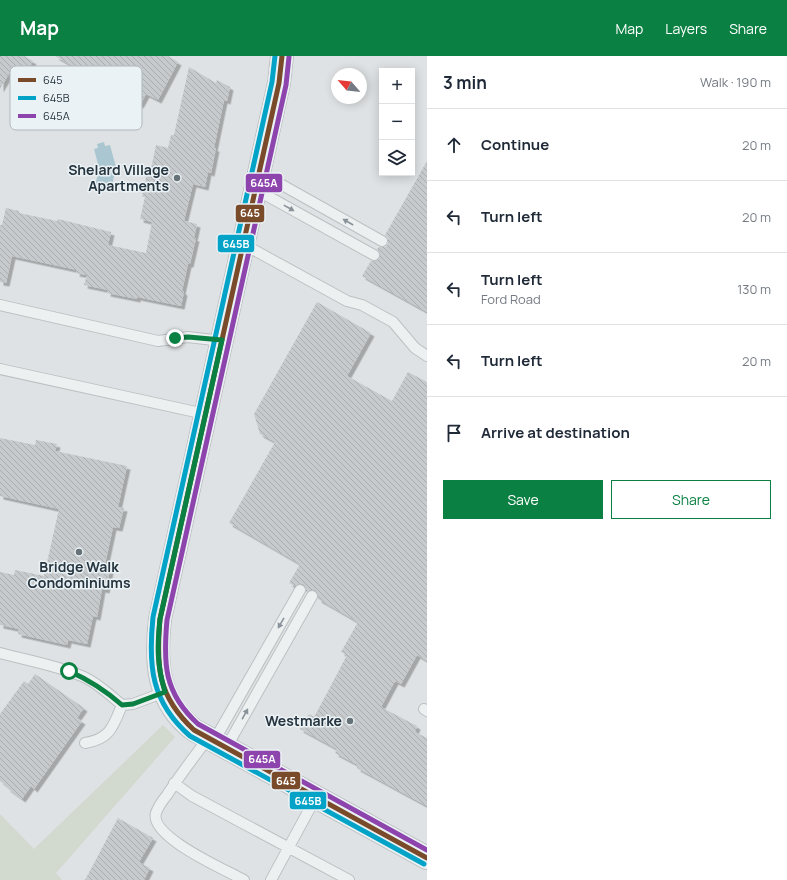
<!DOCTYPE html>
<meta charset="utf-8">
<style>
:root{--surface:#fff;--page:#f2f2f3;--text:#1f2937;--muted:#747a83;--line:#e0e1e3;--accent:#0b8043}
body{margin:0;font-family:Manrope,sans-serif;background:var(--page);color:var(--text)}
.controls{position:absolute;right:12px;top:12px;display:grid;overflow:hidden;border-radius:0px;box-shadow:0 2px 10px #0003}
.controls button{width:36px;height:36px;display:grid;place-items:center;padding:0;border:0;border-bottom:1px solid var(--line);background:var(--surface);color:var(--text);font:20px sans-serif}
.compass{position:absolute;left:331px;top:12px;width:36px;height:36px;border-radius:50%;background:var(--surface);box-shadow:0 2px 10px #0003;rotate:298deg}
.stop{position:absolute;width:12px;height:12px;margin:-9px;border:3px solid #0b8043;border-radius:50%;background:#fff}
.stop.end{background:#0b8043;border-color:#fff;box-shadow:0 1px 4px #0008}
.list{margin:0;padding:0;list-style:none}
h2{display:flex;justify-content:space-between;align-items:center;height:52px;margin:0;padding:0 16px;font-size:17px}
h2 small{font-size:13px;font-weight:400;color:var(--muted)}
.list li{display:grid;grid-template-columns:26px 1fr auto;gap:12px;align-items:center;box-sizing:border-box;height:72px;padding:0 16px;border-top:1px solid var(--line)}
.list b{display:block;font-size:15px;white-space:nowrap}
.list p{margin:0;font-size:13px;white-space:nowrap;color:var(--muted)}
.list em{font-size:13px;font-style:normal;color:var(--muted)}
.actions{display:flex;gap:8px;padding:12px 16px}
.actions a{flex:1;padding:9px 0;border:1px solid var(--accent);border-radius:0px;text-align:center;font-size:14px;color:var(--accent)}
.actions .main{background:var(--accent);color:#fff}
.icon{flex:none;width:22px;height:22px;fill:none;stroke:currentColor;stroke-width:2;stroke-linecap:round;stroke-linejoin:round}
.map{position:relative;flex:none;width:427px;height:824px;overflow:hidden}
header{display:flex;align-items:center;gap:24px;box-sizing:border-box;height:56px;padding:0 20px;background:var(--accent);color:#fff}
header strong{font-size:19px}
nav{display:flex;gap:22px;margin-inline-start:auto;font-size:14px}
main{display:flex}
aside{flex:1;background:var(--surface)}
.map>svg:first-child{display:block}
.green{fill:#d2d9ce}
.water{fill:#aac7d1}
.building{fill:url(#building-back-hatch);filter:url(#shadow)}
.lines{fill:none;stroke-linecap:round;stroke-linejoin:round}
.service-casing{stroke:#bdc0c2;stroke-width:12}
.tertiary-casing{stroke:#bdc0c2;stroke-width:24}
.service{stroke:#edf0f1;stroke-width:10}
.tertiary{stroke:#edf0f1;stroke-width:22}
.bus-1-casing{stroke:#ebf2f5;stroke-width:8}
.bus-2-casing{stroke:#ebf2f5;stroke-width:8}
.bus-3-casing{stroke:#ebf2f5;stroke-width:8}
.bus-1{stroke:#7a4b2a;stroke-width:5}
.bus-2{stroke:#02a3c7;stroke-width:5}
.bus-3{stroke:#8e44ad;stroke-width:5}
.oneway{fill:#899298}
.route{stroke:#0b8043;stroke-width:5}
.poi-dot{fill:#667178;stroke:#ebf2f5;stroke-width:1.5}
.labels{text-anchor:middle;stroke-width:3;stroke-linejoin:round;paint-order:stroke}
.poi-label{font-size:14px;font-weight:bold;fill:#25343e;stroke:#ebf2f5;text-anchor:end}
.key{fill:#ebf2f5;stroke:#b0b9be;stroke-width:1}
.key-label{font-size:11px;fill:#25343e}
.line-badge{stroke:#ebf2f5;stroke-width:1.5}
.badge-label{font-size:11px;text-anchor:middle;font-weight:bold;fill:#fff}
</style>
<header>
<strong>Map</strong>
<nav><a>Map</a><a>Layers</a><a>Share</a></nav>
</header>
<main>
<div class="map">
<svg width="427" height="824" viewBox="0 0 427 824">
<defs>
<pattern id="building-back-hatch" width="6" height="6" patternUnits="userSpaceOnUse"><rect width="6" height="6" fill="#c7cacc"/><path d="M-1 5l2 2M0 0l6 6M5-1l2 2" fill="none" stroke="#abaeb0"/></pattern>
<filter id="shadow"><feDropShadow dx="3.5" dy="3.5" stdDeviation="0" flood-color="#0004"/></filter>
</defs>
<rect width="100%" height="100%" fill="#dfe2e4"/>
<path class="green" d="M163,669l12,12 -119,136 6,7h-62v-66l34,35z"/>
<path class="water" d="M104,86l1,4 5,-1 6,22 -5,23 -16,-3 4,-19 -5,-19 4,-1 -1,-4z"/>
<path class="building" d="M0,0h24l9,5 -7,13 -13,-7 -13,22z
M55,0h113l10,6 -20,38 -12,-6 -6,11 -22,-13 -1,2 -26,-14 1,-3z
M189,11l27,16 1,-3 13,7 -3,14 -3,-1 -10,48h2l-5,25 -3,-1 -3,15 -12,-3 -9,37 13,3 -3,14h2l-6,26h-2l-6,27 2,1 -3,14 -44,-9v2l-30,-6 1,-3 -24,-5 3,-10 -11,-2 1,-3 -65,-14 -6,27 -6,-1v-57h2l4,-17 13,3v2l38,8 1,-2 53,13 -3,13 38,8 6,-31 -12,-3 5,-22h-3l6,-28h3l5,-24 12,3 3,-13h3z
M427,105v151l-65,-36 9,-15h3l5,-3 1,-4 -3,-5 2,-2h6l3,-3v-6l-3,-3z
M317,246l54,31 -24,43 45,25 16,-29 19,10v279l-10,-6 -16,29 -6,-3 -14,26 36,19 -2,6 12,6v68l-70,-38 1,-3 -23,-12 2,-4 -37,-20 9,-15 5,3 13,-24 20,-38 -6,-3 17,-30 -40,-23v-6l-3,-3h-6l-3,3v-6l-3,-3h-3l-5,2 -6,-3 11,-19 -71,-41 46,-81 -15,-8 -6,-20z
M0,382l35,7 1,-5 21,4 -2,7 72,15 -9,41 6,1 -5,20 -6,-1 -9,42 6,1 -4,20 -4,-1 -5,28 -4,-1 -6,28 -19,-4 -1,5 -49,-11 1,-5 -19,-4v-53l14,3 1,-5 29,6 15,-67 -59,-13z
M35,618l49,34 -7,10 5,3 -48,68 -3,-3 -9,13 -15,-11 1,-1 -8,-6v-67l24,-33 4,3z
M118,762l35,20 -14,24 11,6 -6,12h-59z"/>
<g class="lines">
<defs>
<path id="service" d="M259,116l123,69
M255,133l119,66
M243,188l104,57 15,4 31,17 22,26 12,8
M0,249l158,36 30,-4 34,4
M0,313l205,45
M0,597c26,7 60,13 84,24 15,7 26,18 38,28l11,-1 32,-12
M424,653l3,2
M208,682c-14,19 -28,37 -41,57 -4,5 -9,12 -11,18 -7,24 70,57 88,67
M214,685l86,-151
M85,687c25,-4 28,-16 37,-38
M226,692l86,-152
M174,727l18,13 157,84
M271,824l45,-83"/>
<path id="tertiary" d="M282,0l-3,27 -119,536c-5,43 -3,83 34,111l233,128"/>
</defs>
<use href="#service" class="service-casing"/>
<use href="#tertiary" class="tertiary-casing"/>
<use href="#service" class="service"/>
<use href="#tertiary" class="tertiary"/>
<defs>
<path id="bus-1" d="M282,0l-3,27 -119,536c-4,47 -3,77 34,111l233,128"/>
<path id="bus-2" d="M275,0l-3,26 -119,535c-5,49 -2,85 37,119l234,128"/>
<path id="bus-3" d="M289,1l-3,28 -119,535c-4,44 -3,73 31,104l229,126"/>
</defs>
<use href="#bus-1" class="bus-1-casing"/>
<use href="#bus-2" class="bus-2-casing"/>
<use href="#bus-3" class="bus-3-casing"/>
<use href="#bus-1" class="bus-1"/>
<use href="#bus-2" class="bus-2"/>
<use href="#bus-3" class="bus-3"/>
</g>
<defs><path id="oneway-solid" d="M-6-.8H1V-3.2L6.5 0L1 3.2V.8H-6Z"/></defs>
<g class="oneway">
<use href="#oneway-solid" transform="translate(289 152) rotate(29)"/>
<use href="#oneway-solid" transform="translate(348 166) rotate(-150)"/>
<use href="#oneway-solid" transform="translate(281 567) rotate(120)"/>
<use href="#oneway-solid" transform="translate(245 658) rotate(-61)"/>
</g>
<g class="lines">
<path class="route" d="M69,615c20,9 36,19 53,34l11,-1 32,-12c-8,-27 -8,-45 -5,-73l62,-279 -34,-3 -13,1"/>
</g>
<g class="poi-dot">
<circle cx="177" cy="122" r="4"/>
<circle cx="79" cy="496" r="4"/>
<circle cx="350" cy="665" r="4"/>
</g>
<g class="labels">
<g class="poi-label">
<text x="169" y="119">Shelard Village<tspan x="169" dy="16">Apartments</tspan></text>
<text x="79" y="516" text-anchor="middle">Bridge Walk<tspan x="79" dy="16">Condominiums</tspan></text>
<text x="342" y="670">Westmarke</text>
</g>
</g>
<rect x="10" y="10" width="132" height="64" rx="6" class="key"/>
<rect x="18" y="22" width="18" height="4" fill="#7a4b2a"/>
<rect x="18" y="40" width="18" height="4" fill="#02a3c7"/>
<rect x="18" y="58" width="18" height="4" fill="#8e44ad"/>
<g class="key-label">
<text x="43" y="28">645</text>
<text x="43" y="46">645B</text>
<text x="43" y="64">645A</text>
</g>
<g class="line-badge">
<rect x="245" y="117" width="38" height="20" rx="4" fill="#8e44ad"/>
<rect x="235" y="148" width="30" height="19" rx="4" fill="#7a4b2a"/>
<rect x="217" y="178" width="38" height="19" rx="4" fill="#02a3c7"/>
<rect x="243" y="694" width="38" height="19" rx="4" fill="#8e44ad"/>
<rect x="271" y="715" width="30" height="19" rx="4" fill="#7a4b2a"/>
<rect x="289" y="735" width="38" height="19" rx="4" fill="#02a3c7"/>
</g>
<g class="badge-label">
<text x="264" y="131">645A</text>
<text x="250" y="161">645</text>
<text x="236" y="192">645B</text>
<text x="262" y="707">645A</text>
<text x="286" y="729">645</text>
<text x="308" y="749">645B</text>
</g>
</svg>
<div class="controls">
<button>+</button>
<button>−</button>
<button><svg class="icon" aria-label="layers" viewBox="0 0 24 24"><path d="M12 4l9 5-9 5-9-5zM3 14l9 5 9-5"/></svg></button>
</div>
<svg class="compass" viewBox="-18 -18 36 36"><path d="M0-13l5 13h-10z" fill="#e53935"/><path d="M0 13l5-13h-10z" fill="#747a83"/></svg>
<div class="stop" style="left:69px;top:615px"></div>
<div class="stop end" style="left:175px;top:282px"></div>
</div>
<aside>
<h2>3 min<small>Walk · 190 m</small></h2>
<ul class="list">
<li><svg class="icon" aria-label="ahead" viewBox="0 0 24 24"><path d="M12 20V5M6 11l6-6 6 6"/></svg><div><b>Continue</b></div><em>20 m</em></li>
<li><svg class="icon" aria-label="left" viewBox="0 0 24 24"><path d="M17 20v-9H6M10 6l-5 5 5 5"/></svg><div><b>Turn left</b></div><em>20 m</em></li>
<li><svg class="icon" aria-label="left" viewBox="0 0 24 24"><path d="M17 20v-9H6M10 6l-5 5 5 5"/></svg><div><b>Turn left</b><p>Ford Road</p></div><em>130 m</em></li>
<li><svg class="icon" aria-label="left" viewBox="0 0 24 24"><path d="M17 20v-9H6M10 6l-5 5 5 5"/></svg><div><b>Turn left</b></div><em>20 m</em></li>
<li><svg class="icon" aria-label="arrive" viewBox="0 0 24 24"><path d="M6 21V4h12l-3 4 3 4H6"/></svg><div><b>Arrive at destination</b></div></li>
</ul>
<div class="actions"><a class="main">Save</a><a>Share</a></div>
</aside>
</main>
